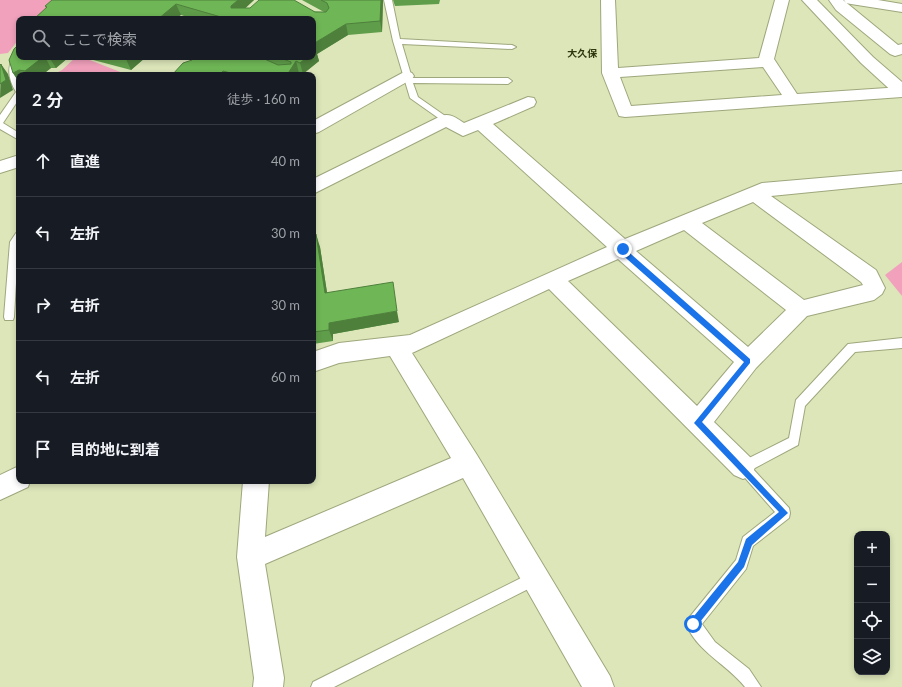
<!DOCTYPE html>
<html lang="ja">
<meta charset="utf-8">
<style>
:root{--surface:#171b24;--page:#242831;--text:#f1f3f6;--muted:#9ea1a6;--line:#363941}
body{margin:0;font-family:Lato,"Noto Sans JP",sans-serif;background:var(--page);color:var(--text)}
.controls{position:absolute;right:12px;bottom:12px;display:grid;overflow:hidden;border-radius:8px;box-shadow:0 2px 6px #0003}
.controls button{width:36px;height:36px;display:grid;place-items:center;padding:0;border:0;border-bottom:1px solid var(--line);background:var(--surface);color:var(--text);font:20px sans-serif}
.stop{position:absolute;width:12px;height:12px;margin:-9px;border:3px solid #1a73e8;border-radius:50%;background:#fff}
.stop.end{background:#1a73e8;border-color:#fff;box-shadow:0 1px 4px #0008}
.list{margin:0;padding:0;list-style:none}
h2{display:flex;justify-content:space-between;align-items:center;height:52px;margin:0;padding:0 16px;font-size:17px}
h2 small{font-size:13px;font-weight:400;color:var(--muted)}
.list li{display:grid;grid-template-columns:26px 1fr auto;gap:12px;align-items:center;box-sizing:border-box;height:72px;padding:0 16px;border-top:1px solid var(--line)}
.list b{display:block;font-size:15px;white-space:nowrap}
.list em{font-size:13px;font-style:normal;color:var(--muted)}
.icon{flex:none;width:22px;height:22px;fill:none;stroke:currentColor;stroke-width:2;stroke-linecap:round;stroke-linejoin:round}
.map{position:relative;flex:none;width:902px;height:687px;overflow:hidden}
.search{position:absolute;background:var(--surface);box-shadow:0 2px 6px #0003;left:16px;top:16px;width:300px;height:44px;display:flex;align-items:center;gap:10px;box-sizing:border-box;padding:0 14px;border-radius:8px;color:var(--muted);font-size:15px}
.panel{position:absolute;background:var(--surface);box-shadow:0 2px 6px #0003;left:16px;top:72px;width:300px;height:412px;border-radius:8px}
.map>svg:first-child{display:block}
.green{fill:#f1a1bc}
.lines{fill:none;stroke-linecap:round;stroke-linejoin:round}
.lane-casing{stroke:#9ea77c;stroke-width:2}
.street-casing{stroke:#9ea77c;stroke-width:2}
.secondary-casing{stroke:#9ea77c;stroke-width:2}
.lane{fill:#fff;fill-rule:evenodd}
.street{fill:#fff;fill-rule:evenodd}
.secondary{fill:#fff;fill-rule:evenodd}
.wall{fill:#5f9d4a}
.shaded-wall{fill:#4e803c}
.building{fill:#6fb756;stroke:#4e803c}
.route{fill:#1a73e8}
.labels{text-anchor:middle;stroke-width:3;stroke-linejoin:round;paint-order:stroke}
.far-quarter-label{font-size:10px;font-weight:bold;fill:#2f360e;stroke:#dce6b9}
</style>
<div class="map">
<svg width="902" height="687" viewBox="0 0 902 687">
<rect width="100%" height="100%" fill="#dce6b9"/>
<path class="green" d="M0,0h61l-27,19h-15v20l-11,14 -8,1z
M76,57h6l46,18h-76l10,-5z
M902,262v34l-17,-21z"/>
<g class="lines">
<defs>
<path id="lane" d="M384,0h8l8,39 112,6 4,2 -4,2 -110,-5 10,34h96l4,3 -4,3 -95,-1 5,14 33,23 -1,2h-6l-34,-24 -17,-57z
M16,50h3v7h2l-5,15 3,11v16l-16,24 16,10v7l-19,-11v-14l16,-23c-9,-15 -9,-26 0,-42z
M19,232l-5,85 -1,3h-8l-1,-3 6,-75 6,-9z
M902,338v10l-47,4 -50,54 -7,39 -45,24 36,39 1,5 -1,5 -36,28 -7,23 -44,55 13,18 34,27 12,18h-16c-18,-23 -47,-34 -59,-63l2,-5 48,-59 7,-23 32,-25 -36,-41 -2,-4 2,-4 50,-25 7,-38 52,-56z
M535,571l5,2 2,5 -2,5 -206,104h-23l2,-5z"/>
<path id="street" d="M601,0h14l3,68 141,-10 16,-58h14l-15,59 23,35 105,-7v10l-277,20 -6,-1 -17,-43zM763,67l19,28 -151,11 -11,-29z
M829,0h14l55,45 4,-1v10l-7,2 -5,-2 -54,-44z
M406,71l6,2 2,3 -2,3 -93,53 -6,2v-13z
M528,97l6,1 2,4 -2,4 -41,18 132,115 137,-56 140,-12v12l-131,13 105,74 9,18 -3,6 -8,6 -67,16 -51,52 -42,54 38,37 3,8 -3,8 -9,4 -9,-4 -185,-186 -137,64 65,102 133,221 4,11h-32l-119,-209 -198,86 19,114 -1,9h-30l1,-9 -17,-121 6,-76h26l-4,56 186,-79 -61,-102 -51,7 -26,9v-20l26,-9 71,-8 197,-88 -129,-117 -15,6 -17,-9 -133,67v-15l128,-63c10,-3 15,2 23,7zM753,202l108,80 2,3 -59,15 -102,-77zM684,230l102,80 -38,37 -112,-96zM618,259l116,103 -37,44 -129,-125z
M19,155v12l-19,6v-12z
M19,466v15h11l-2,6 -28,13v-25z"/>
<path id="secondary" d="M802,0h15l56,57 29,25v14l-6,-1 -35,-32z
M844,0h34l24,4v8l-51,-8 -5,-1z"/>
</defs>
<use href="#lane" class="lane-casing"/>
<use href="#street" class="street-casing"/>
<use href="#secondary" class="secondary-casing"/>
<use href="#lane" class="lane"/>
<use href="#street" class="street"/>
<use href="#secondary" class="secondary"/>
</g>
<path class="wall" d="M254,0l-9,8 79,4 -22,-12h81l-1,32 -34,3 -31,19 2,7 -16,13 -4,-1 -2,2h-125l23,-18h118v-38h-120l-12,-4 -135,-7 -1,-2z
M393,0h47l-1,4 -44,2z
M19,57h50l-13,11h-5l-9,7h-23v7l-6,-9z
M82,57h64l-15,13z
M313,234l7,13 7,46 72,29 -66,12v7l-20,3z"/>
<path class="shaded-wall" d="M238,0h16l-19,18 -4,-10v-2z
M381,0h2l-1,32 -2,-11z
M176,4l5,11 -5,4h-18z
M346,24l2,11 -31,19 2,7 -16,13 -3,-11 7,-6h6v-13z
M43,57h2l6,11 -9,7h-14l-3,-4z
M49,57h20l-13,11z
M128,57h18l-15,13 -5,-11z
M296,61l3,12 -2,2h-10z
M1,64l7,10 5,16 -13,8z
M19,70l4,5h-4v7l-6,-9z
M223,71l2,4h-6z
M316,234l4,13 9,58 -4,-12z
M397,311l2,11 -66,12v7l-4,-11v-7z"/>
<path class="building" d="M52,0h186l-7,6v2h19l9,-8h35l21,12h11l3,-4 -2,-5 -6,-3h60l-1,21 -34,3 -33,20v-25h-85l-52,-15 -18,15h-124l13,-12 -2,-1z
M19,44v13h24l-18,14 -6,-1 -6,3 -4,-13 5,-11z
M313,48l3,2 -3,2z
M118,57h10l-2,2z
M195,57h65l18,8 13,-1v-2l-13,-5h29l-7,6 -4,-2 -9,14h-49l-15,-4 -4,4h-47l11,-12 9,-3z
M1,64l5,16 -6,4v-19z
M313,234h3l9,59 68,-11 4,29 -68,12v7l-16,2z"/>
<path class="route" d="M623,247l127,112v4l-48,59 86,91 -36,32 -8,22 -48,60 -3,1 -4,-4 1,-3 48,-59 8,-23 33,-27 -85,-89 50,-61 -125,-110v-4z"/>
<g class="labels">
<g class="far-quarter-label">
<text x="582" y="57">大久保</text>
</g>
</g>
</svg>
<div class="controls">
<button>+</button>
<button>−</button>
<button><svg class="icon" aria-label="locate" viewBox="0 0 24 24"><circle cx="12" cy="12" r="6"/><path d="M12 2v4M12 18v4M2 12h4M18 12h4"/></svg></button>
<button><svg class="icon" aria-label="layers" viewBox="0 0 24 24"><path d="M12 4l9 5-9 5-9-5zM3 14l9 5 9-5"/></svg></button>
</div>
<div class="stop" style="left:693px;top:624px"></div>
<div class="stop end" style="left:623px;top:249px"></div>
<div class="search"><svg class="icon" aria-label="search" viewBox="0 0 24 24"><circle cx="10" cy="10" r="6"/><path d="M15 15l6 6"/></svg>ここで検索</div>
<section class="panel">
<h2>2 分<small>徒歩 · 160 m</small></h2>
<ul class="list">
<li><svg class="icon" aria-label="ahead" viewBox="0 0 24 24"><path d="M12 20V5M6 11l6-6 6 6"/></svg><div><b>直進</b></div><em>40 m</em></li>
<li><svg class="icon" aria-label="left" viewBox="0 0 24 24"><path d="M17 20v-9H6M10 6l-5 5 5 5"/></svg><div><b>左折</b></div><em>30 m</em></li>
<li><svg class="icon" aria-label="right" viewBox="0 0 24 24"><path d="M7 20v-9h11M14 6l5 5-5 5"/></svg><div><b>右折</b></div><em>30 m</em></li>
<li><svg class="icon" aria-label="left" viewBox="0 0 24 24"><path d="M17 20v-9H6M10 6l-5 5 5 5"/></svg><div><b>左折</b></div><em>60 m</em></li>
<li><svg class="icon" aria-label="arrive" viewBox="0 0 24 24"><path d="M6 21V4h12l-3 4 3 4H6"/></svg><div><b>目的地に到着</b></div></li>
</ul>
</section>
</div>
